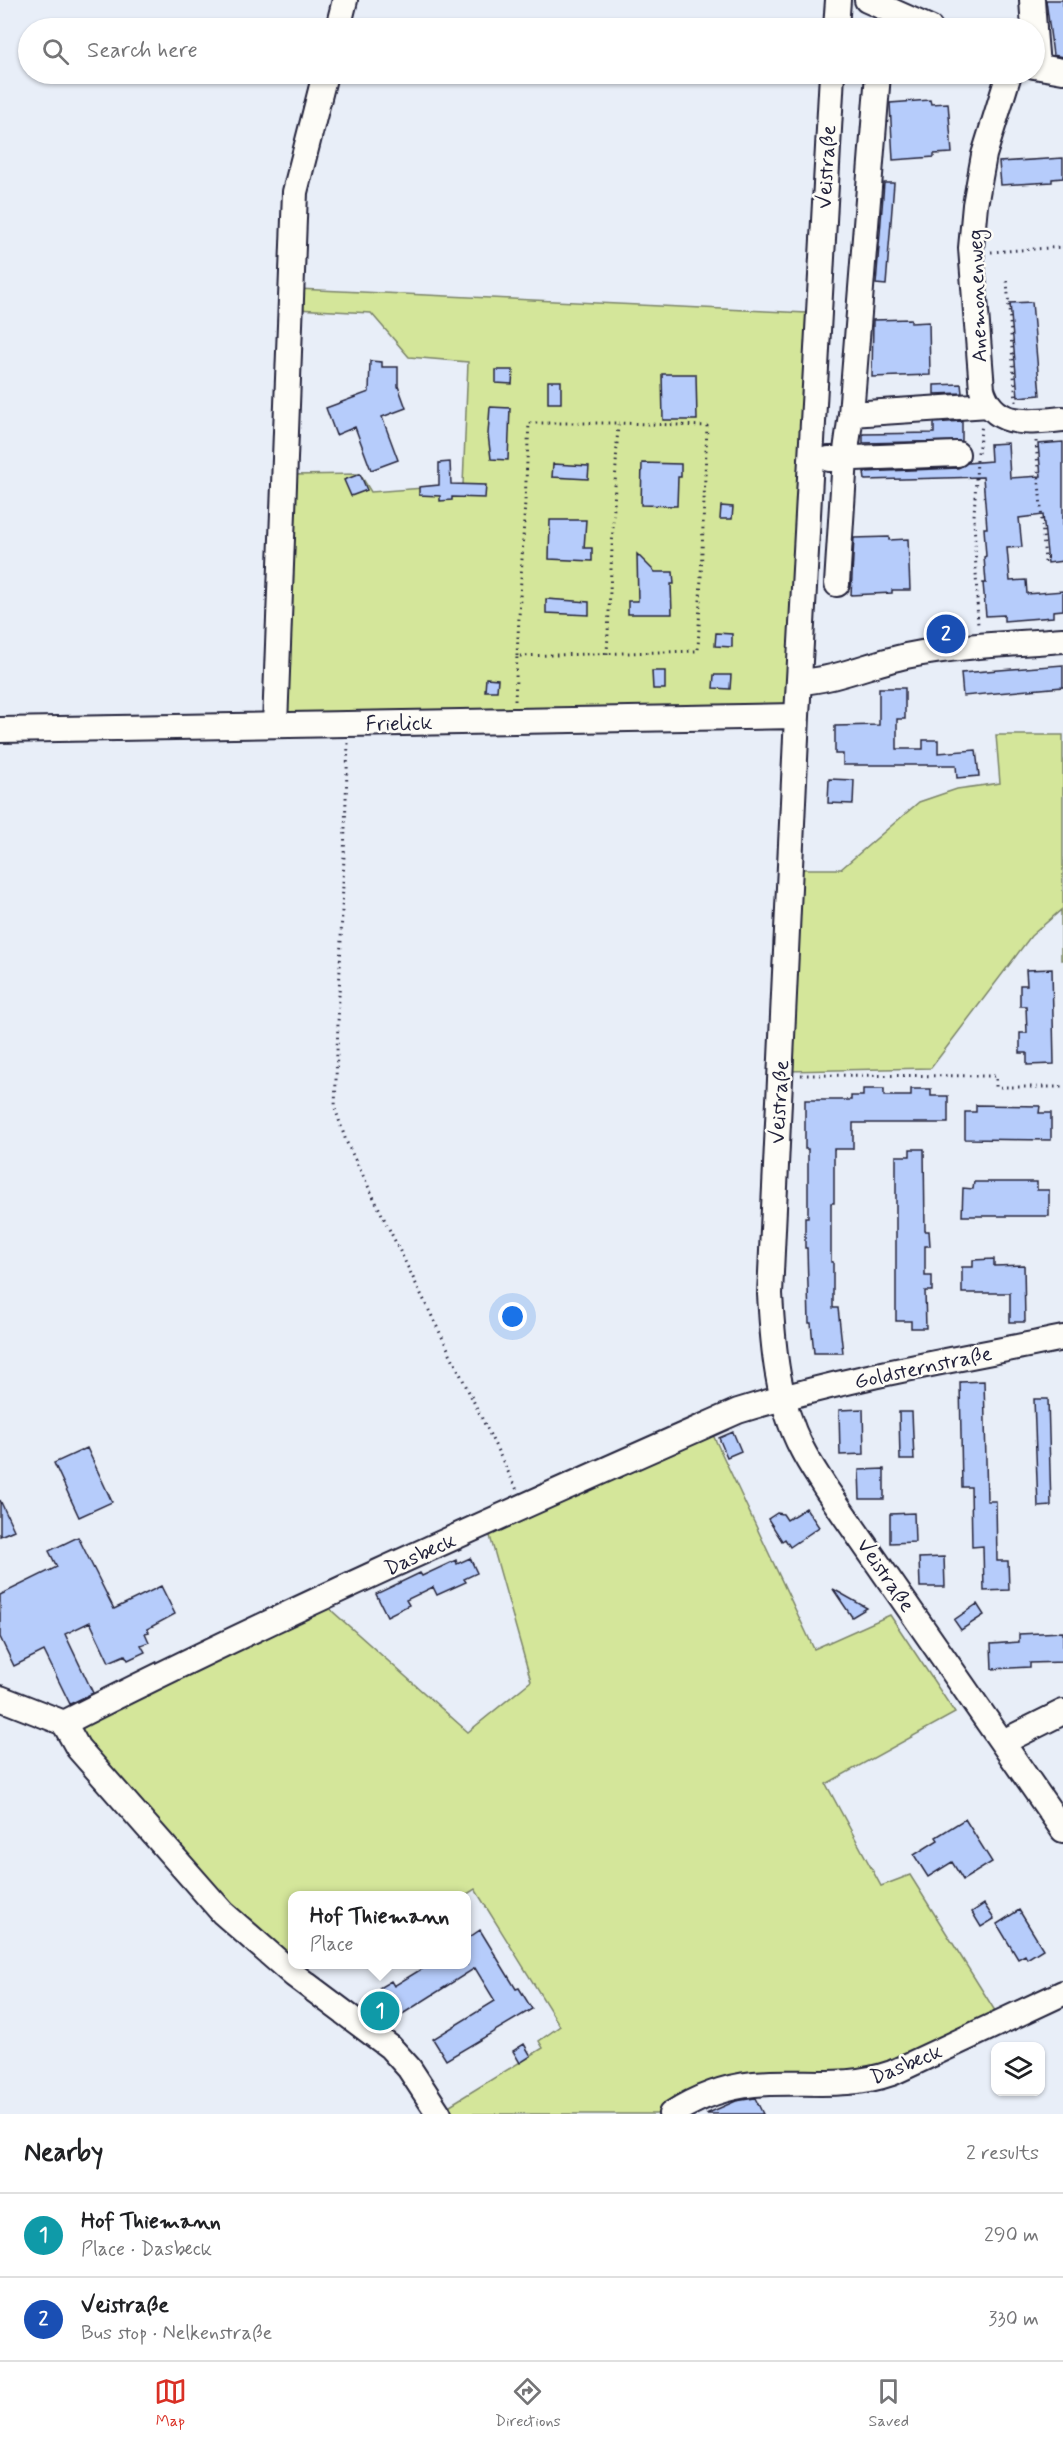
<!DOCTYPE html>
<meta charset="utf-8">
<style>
:root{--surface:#fff;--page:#f6f6f6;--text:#202124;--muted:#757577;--line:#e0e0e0;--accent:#d93025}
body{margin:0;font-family:Mynerve,sans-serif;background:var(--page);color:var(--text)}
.controls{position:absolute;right:18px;bottom:18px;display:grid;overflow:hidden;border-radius:12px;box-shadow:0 2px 4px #0004}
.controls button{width:54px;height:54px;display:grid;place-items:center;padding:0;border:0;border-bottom:2px solid var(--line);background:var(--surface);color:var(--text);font:30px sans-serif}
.you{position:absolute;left:513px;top:1317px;width:21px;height:21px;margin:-15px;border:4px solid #fff;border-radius:50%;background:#1a73e8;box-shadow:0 0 0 9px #1a73e833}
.badge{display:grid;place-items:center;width:39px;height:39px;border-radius:50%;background:var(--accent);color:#fff;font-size:20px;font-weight:700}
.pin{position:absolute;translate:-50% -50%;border:3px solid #fff;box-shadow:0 2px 6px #0006}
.popup{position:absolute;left:288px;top:1891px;width:183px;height:78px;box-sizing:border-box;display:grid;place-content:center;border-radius:12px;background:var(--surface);filter:drop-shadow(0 2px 4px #0005);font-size:20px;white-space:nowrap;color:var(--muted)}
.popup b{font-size:22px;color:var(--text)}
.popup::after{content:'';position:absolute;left:50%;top:100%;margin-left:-12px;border:12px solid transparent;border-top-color:var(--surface)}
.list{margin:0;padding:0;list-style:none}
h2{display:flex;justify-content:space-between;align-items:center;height:78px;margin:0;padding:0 24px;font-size:26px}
h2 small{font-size:20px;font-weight:400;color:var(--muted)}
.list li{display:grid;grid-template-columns:39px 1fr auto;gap:18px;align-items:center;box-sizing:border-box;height:84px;padding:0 24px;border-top:2px solid var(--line)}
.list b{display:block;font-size:22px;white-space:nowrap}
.list p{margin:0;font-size:20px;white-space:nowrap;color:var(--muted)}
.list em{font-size:20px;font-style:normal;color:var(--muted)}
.icon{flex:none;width:33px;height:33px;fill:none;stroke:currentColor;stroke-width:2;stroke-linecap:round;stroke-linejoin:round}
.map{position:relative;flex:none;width:1063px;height:2114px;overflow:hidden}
.search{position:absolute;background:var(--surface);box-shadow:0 2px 4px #0004;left:18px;right:18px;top:18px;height:66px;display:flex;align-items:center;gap:15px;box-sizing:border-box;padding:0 21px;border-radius:33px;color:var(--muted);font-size:22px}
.sheet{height:246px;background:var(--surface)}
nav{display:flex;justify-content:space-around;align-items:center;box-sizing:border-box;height:84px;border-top:2px solid var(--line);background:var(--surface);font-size:16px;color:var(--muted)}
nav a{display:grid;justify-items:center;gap:3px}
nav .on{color:var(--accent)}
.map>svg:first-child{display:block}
.green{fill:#d4e69a;stroke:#7b846a;stroke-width:1.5}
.building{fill:#b6ccfb;stroke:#22223b;stroke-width:1.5}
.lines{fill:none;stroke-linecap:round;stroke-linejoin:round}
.minor-casing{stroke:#22223b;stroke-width:28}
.path{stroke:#22223b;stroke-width:3;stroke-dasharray:1.5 4.5;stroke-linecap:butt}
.minor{stroke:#fdfcf7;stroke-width:24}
.labels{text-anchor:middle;stroke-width:5;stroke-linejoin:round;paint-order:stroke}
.street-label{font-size:21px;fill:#22223b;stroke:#fdfcf7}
</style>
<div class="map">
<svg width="1063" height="2114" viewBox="0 0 1063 2114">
<rect width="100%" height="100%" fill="#e8eef8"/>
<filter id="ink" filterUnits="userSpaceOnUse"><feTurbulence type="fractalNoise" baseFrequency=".0167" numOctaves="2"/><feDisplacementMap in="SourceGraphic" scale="12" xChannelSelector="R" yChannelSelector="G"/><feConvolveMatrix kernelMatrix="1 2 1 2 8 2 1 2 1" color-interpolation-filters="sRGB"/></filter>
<g filter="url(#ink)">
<path class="green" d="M297,289l509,24 -17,395 -509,12 10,-245 70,-1 11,18 92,-7 5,-123 -59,-5 -38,-44 -75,-4z
M996,735h67v225h-2v-50l-30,26 -100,132 -144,3 10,-202h44l78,-67 38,-13 43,-6z
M713,1435l101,214 76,-34 65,98 -129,71 55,102 29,-11 87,139 -105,53 -196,26 -38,21h-212l-4,-4 101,-62 -4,-7 21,-15 -85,-137 -11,7h-171v68l-34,-24 -177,-194 -3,-17 12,-15 233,-110 144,128 63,-51 -43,-152z"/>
<path class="building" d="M1046,0h17v57l-10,-2z
M930,100l1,4 17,-1 4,50 -18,1v3l-41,3 -3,-57z
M1063,158v20l-11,1v3l-51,3 -2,-23z
M884,183h10l-8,102 -10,-1z
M1032,302l8,93 -22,2 -8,-94z
M911,319v4l18,-1 1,53 -58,2 1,-57z
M370,361l12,1v5h16v19l8,22 -24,9 16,43 -27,10 -16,-43 -19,8 -10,-27 43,-16z
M496,370h17l-1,14 -16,-1z
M662,374h34l1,46h-34z
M548,381h13v22h-13z
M961,384l1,9 -28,1v-9z
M490,407l20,1 -2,52 -17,-1 -3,-25z
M962,421v20l-99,2v-9l71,-1v-10z
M1063,442v119l-15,2 -5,-48 -24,3 3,29 -15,1 3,33 16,-1 1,14 36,-3v19l-10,1v6l-49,4v-6l-18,1 -3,-33h3l-2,-26 2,-1 -2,-28h3l-4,-51 -118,3 -1,-8 94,-4 9,-5 24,-2 -1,-17 18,-1 2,35 31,-2 -3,-32z
M450,462l1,22 35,1 -1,13 -33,-1v3l-12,1v-5l-21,-1v-8l20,-2v-22z
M642,463l39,1v13h-3l-1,29 -36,-1z
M553,464l36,2 -1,13 -36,-2z
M360,474l7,16 -16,6 -7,-16z
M721,506l12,1 -1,12h-12z
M550,520h36l-2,28h8v13l-43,-2z
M889,537v3l19,-1 2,51h-18v3l-41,2 3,-57z
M637,554l18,18h18l1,12h-3l1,30h-44v-13h10z
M546,599l43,3v13l-43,-2z
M716,633l16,1v13l-17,-1z
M1063,665v22l-100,9 -2,-23z
M652,671h13v18h-12z
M714,675h17l-1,14 -17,-1z
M486,678l12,1 -1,12h-12z
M879,688h26v31h-8v30h26v-9h15v13l38,-3 3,26 -22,2 -1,-13h-113v-11h-8v-28l44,-1z
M829,779l25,1 -1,24 -25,-1z
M1052,969l2,95 -27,1v-12h-7v-20h7l-1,-27h-6v-21h7l-1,-15z
M863,1089h21v7h27v-7h20v7h17v27h-95v26h-19v54h-3v59h2v46h5l5,45h-29l-3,-30h-2l-2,-75h-2v-31h3v-68h-3v-49h46v-4h12z
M976,1105l64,1 -1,7h12v27l-86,-1v-27h11z
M910,1149h14l1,82h4l1,15h-5v30h7v15h-7l1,37h-15v-7h-15v-165h14z
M974,1182h63v8h12v26h-87l1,-28 10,1z
M994,1259v7l30,-1 1,57h-15v-29h-48v-26h11v-7z
M984,1381l3,120h9l1,60h11l1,29 -25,1 -1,-45 -11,1 -1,-60h-9l-2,-105z
M1034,1399h14l3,107 -13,1z
M863,1409l1,45 -24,1 -1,-45z
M899,1412h13l2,48h-14z
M733,1432l8,19 -14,6 -8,-19z
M87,1448l25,54 -33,15 -25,-54z
M884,1469v30h-24l-1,-29z
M0,1500l14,30 -14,6z
M806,1508l13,19 -29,20 -5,-8 -3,2 -14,-22 9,-6 6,1 4,6z
M914,1513l1,29 -25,1v-29z
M78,1537l36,72 47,-23 14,28 -28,15 2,3 -4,1 4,9 -8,3 4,7 -17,8 -3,-5 -16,7 -19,-40 -25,12 28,59 -23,11 -26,-53 -30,15 -14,-29v-42l57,-28 -8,-16z
M944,1557l1,30h-25l-1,-29z
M470,1558l7,15 -13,6 2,3 -29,13 -4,-8 -27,13 3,5 -22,11 -11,-22 44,-21 2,3 34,-16 1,4z
M833,1589l34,19 -15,9z
M977,1604l7,11 -23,15 -7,-10z
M1063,1632v30l-33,1v4l-38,2 -1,-25 28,-2v-8z
M965,1819l27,43 -29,18 -11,-18 -24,15 -14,-22 24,-15 -2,-3z
M984,1904l10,15 -13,8 -9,-15z
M1019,1910l24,39 -16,10 -2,-4 -7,4 -21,-35z
M480,1930l36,59 3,-1 13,21 -86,51 -13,-21 62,-38 -20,-33 -90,57 -18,-13 -5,-7 20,-12 -3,-5 12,-7 3,5 34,-21h39v-26z
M524,2044l7,12 -11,7 -7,-12z
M755,2098l8,16h-57l30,-13z"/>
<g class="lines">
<defs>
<path id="minor" d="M867,0l63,28
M1032,0l2,28
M338,28l7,-28
M836,28l2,-28
M1034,30l3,36
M1034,66l29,5
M832,74l-35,642 -27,578c3,53 7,107 32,155 7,14 16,27 24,40l237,341
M1009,74l-25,81 -9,50 -4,43 11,141c11,40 48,33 81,30
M851,414l138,-9
M829,459l128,-5
M837,584l8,-126 6,-44 27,-340
M799,682c39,-2 74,-20 112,-27 50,-10 102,-11 152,-15
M275,725l20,-533 30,-118
M0,730l797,-14
M0,1698l64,25c220,-112 448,-212 674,-312 106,-33 216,-51 325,-73
M64,1723l14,25 145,165 71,62 96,72 19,21 30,46
M1003,1742l60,-30
M671,2114c25,-16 53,-27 83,-30 49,-5 89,6 138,-11l171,-80"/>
</defs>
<use href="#minor" class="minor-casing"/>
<path class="path" d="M991,252l72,-5
M1007,281l9,121
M1036,441l9,121
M978,453l4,-29
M977,460l-3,56 4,111
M517,656l12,-233h89l-11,231
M515,701l2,-45 181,-5 9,-225 -89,-3
M348,743l-13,365 11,33 171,349
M801,1075l195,1v11h67"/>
<use href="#minor" class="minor"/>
</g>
</g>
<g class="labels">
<g class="street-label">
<text transform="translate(826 167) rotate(-87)" y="7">Veistraße</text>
<text transform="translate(977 296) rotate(-92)" y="7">Anemonenweg</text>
<text transform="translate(399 723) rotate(-1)" y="7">Frielick</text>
<text transform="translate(779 1102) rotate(-87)" y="7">Veistraße</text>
<text transform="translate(923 1367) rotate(-12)" y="7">Goldsternstraße</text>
<text transform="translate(420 1554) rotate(-24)" y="7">Dasbeck</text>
<text transform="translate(886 1575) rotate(55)" y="7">Veistraße</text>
<text transform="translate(906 2064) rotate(-22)" y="7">Dasbeck</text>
</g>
</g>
</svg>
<div class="controls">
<button><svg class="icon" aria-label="layers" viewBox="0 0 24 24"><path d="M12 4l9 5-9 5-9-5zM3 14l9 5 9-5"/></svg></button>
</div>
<div class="you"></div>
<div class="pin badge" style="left:380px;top:2011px;background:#0f9aa8">1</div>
<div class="popup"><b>Hof Thiemann</b>Place</div>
<div class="pin badge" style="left:946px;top:634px;background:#1a4fb4">2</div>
<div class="search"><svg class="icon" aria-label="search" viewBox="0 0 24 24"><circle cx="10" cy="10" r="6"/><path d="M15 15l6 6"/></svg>Search here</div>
</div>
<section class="sheet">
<h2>Nearby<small>2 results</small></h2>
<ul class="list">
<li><span class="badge" style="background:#0f9aa8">1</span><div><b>Hof Thiemann</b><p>Place · Dasbeck</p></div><em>290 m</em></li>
<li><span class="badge" style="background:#1a4fb4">2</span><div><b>Veistraße</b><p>Bus stop · Nelkenstraße</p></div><em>330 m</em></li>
</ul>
</section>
<nav>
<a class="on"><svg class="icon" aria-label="map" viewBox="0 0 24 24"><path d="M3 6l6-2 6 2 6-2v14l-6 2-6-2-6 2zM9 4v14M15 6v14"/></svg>Map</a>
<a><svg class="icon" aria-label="directions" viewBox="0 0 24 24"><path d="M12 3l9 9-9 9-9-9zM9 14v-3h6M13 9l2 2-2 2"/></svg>Directions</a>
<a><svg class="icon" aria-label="saved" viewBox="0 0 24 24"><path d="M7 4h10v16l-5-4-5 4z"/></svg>Saved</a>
</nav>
